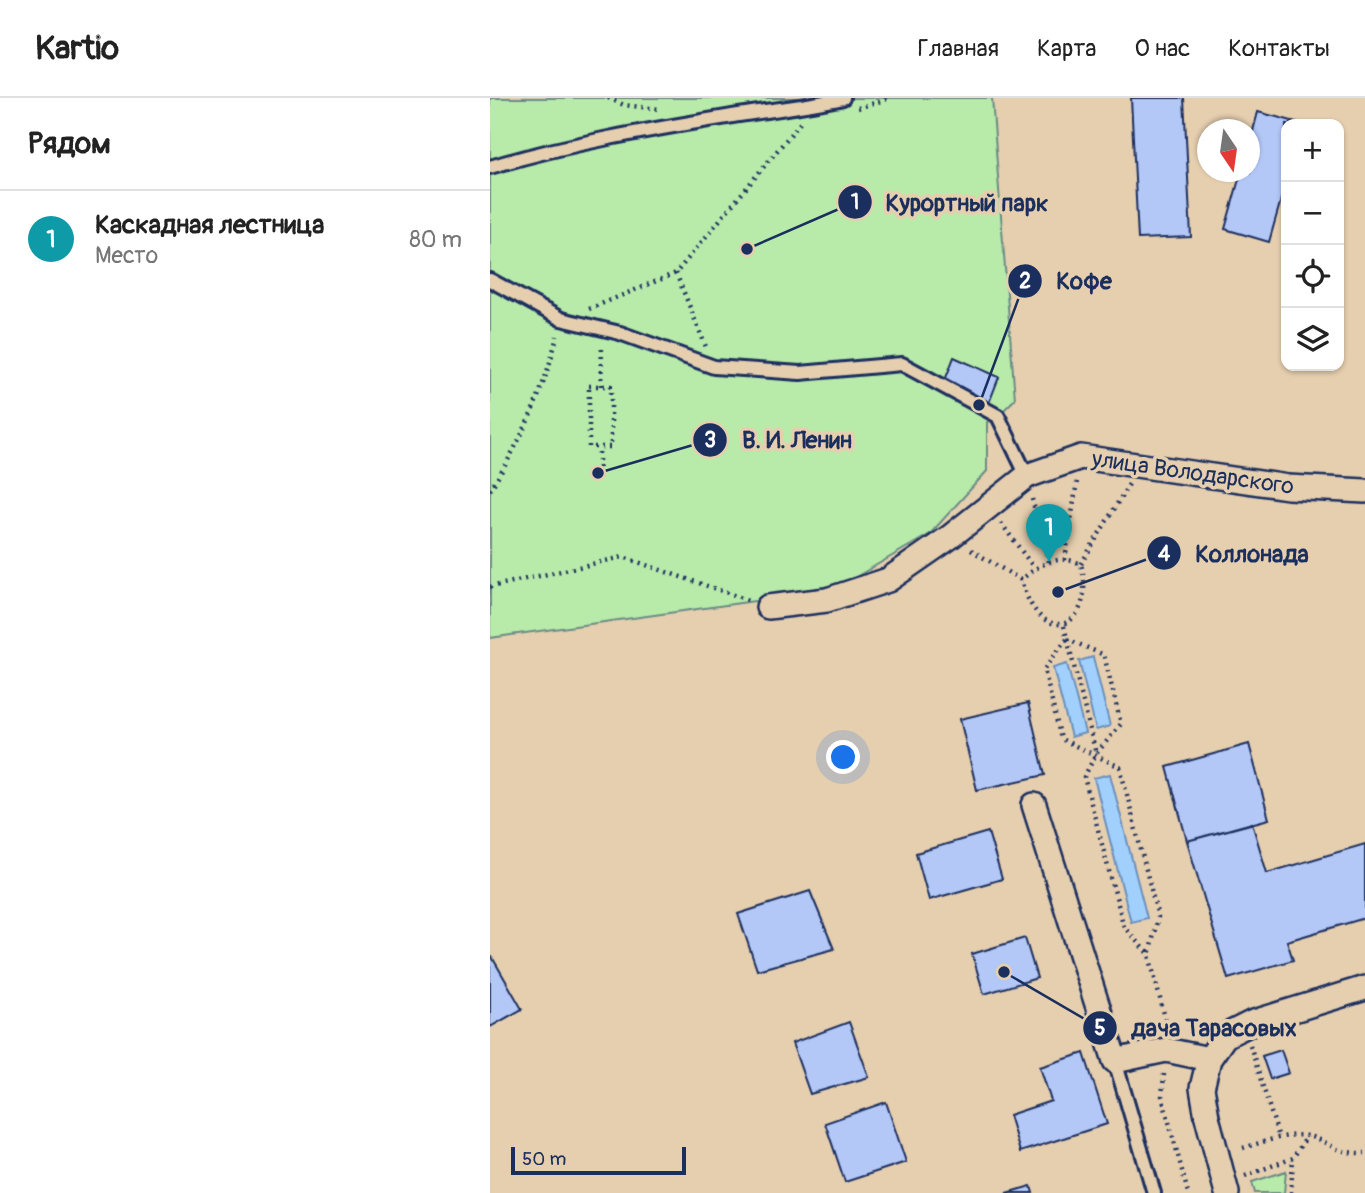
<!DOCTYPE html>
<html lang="ru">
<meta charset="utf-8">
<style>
:root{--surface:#fff;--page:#f2f2f2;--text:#222;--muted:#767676;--line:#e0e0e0;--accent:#111827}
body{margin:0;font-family:Pangolin,sans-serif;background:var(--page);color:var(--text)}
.controls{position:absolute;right:21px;top:21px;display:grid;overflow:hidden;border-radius:14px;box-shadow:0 2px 5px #0004}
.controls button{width:63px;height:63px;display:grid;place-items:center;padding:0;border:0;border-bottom:2px solid var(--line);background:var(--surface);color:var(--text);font:35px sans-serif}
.compass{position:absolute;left:707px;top:21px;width:63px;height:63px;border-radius:50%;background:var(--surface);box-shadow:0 2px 5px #0004;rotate:167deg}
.scale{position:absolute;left:21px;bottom:18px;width:175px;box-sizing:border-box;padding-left:7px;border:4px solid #1b2f5e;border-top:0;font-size:19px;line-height:24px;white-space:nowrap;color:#1b2f5e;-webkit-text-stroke:5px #e6cfaf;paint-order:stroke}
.you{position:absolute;left:354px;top:660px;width:24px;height:24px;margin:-18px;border:5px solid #fff;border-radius:50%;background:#1a73e8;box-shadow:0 0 0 10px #1a73e833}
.badge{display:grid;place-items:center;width:46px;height:46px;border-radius:50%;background:var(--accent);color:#fff;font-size:23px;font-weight:700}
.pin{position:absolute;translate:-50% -58px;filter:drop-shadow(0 2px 4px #0008)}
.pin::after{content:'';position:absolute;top:37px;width:24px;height:21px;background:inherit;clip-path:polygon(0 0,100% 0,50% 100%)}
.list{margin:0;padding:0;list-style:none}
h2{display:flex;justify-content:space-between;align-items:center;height:91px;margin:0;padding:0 28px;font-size:30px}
h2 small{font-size:23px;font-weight:400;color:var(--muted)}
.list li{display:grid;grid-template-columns:46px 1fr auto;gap:21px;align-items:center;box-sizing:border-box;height:98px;padding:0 28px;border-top:2px solid var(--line)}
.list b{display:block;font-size:26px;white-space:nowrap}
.list p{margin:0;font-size:23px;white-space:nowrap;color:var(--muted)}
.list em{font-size:23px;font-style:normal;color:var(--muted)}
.icon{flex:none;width:38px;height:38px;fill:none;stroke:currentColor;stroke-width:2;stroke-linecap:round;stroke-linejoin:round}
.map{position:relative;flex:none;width:875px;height:1095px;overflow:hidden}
header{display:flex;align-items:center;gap:42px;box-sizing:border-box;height:98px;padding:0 35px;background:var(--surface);border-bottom:2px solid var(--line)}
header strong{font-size:33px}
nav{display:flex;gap:38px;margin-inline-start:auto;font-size:24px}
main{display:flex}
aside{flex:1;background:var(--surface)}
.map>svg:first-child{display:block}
.green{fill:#b8eaaa;stroke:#6a8c84;stroke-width:2}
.water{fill:#a1d0fd;stroke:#6b90bd;stroke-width:2}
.building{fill:#b3c8f7;stroke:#1b2f5e;stroke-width:2}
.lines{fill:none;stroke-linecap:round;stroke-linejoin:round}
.service-casing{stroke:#1b2f5e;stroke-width:18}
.minor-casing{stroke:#1b2f5e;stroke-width:28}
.path{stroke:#1b2f5e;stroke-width:4.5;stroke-dasharray:2 5;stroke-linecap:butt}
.service{stroke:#e6cfaf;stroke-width:12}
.minor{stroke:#e6cfaf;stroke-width:23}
.labels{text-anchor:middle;stroke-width:7;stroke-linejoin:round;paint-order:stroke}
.street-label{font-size:23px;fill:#1b2f5e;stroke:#e6cfaf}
.leader{fill:none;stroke:#1b2f5e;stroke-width:2.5}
.callout-dot{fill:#1b2f5e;stroke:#e6cfaf;stroke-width:2.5}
.mark-label{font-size:21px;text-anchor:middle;font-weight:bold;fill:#fff}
.callout-label{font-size:24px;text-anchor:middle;font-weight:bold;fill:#1b2f5e;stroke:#e6cfaf;stroke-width:7;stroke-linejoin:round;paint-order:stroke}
</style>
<header>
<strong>Kartio</strong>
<nav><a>Главная</a><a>Карта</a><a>О нас</a><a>Контакты</a></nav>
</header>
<main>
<aside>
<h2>Рядом<small></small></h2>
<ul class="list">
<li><span class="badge" style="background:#0f9aa8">1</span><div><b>Каскадная лестница</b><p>Место</p></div><em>80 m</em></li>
</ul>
</aside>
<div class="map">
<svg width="875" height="1095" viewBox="0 0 875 1095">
<rect width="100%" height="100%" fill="#e6cfaf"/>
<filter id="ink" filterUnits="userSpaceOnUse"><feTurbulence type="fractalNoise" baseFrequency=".0143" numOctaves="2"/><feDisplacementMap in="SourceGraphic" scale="14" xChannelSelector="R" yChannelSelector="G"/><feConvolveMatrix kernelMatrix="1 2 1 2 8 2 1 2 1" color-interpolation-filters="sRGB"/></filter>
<g filter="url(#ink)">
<path class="green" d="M0,0h502l23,301 -17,17 -11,6v49l-57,63 -83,48 -78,17 -279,39z
M796,1073l-2,22h-29l-3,-11z"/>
<path class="water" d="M603,559l17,69 -14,4 -17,-69z
M577,566l18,69 -14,4 -18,-69z
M620,676l37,144 -16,4 -37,-144z"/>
<path class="building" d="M641,0h53l7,139 -53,2z
M768,14l45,12h-17v58l-17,60 -44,-13 16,-57h9v-30z
M464,259l45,20 -10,26 -45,-20z
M538,605l17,72 -68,15 -17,-71z
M759,646l20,75 -82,22 -20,-74z
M762,725l15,50 98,-29v74l-78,23 6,19 -65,19 -41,-138z
M498,734l14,47 -73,21 -13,-47z
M320,793l24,58 -77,21 -19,-56z
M535,840l12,40 -53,16 -12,-40z
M2,859l30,52 -32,18v-69z
M359,924l20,55 -59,17 -18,-51z
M791,952l8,23 -19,6 -8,-23z
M594,955l23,71 -87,28 -11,-37 42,-14 -11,-34z
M396,1004l20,60 -61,20 -20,-59z
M541,1088l2,7h-27z"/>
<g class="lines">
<defs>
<path id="service" d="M0,69c77,-23 157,-37 237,-50 39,-7 78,-10 116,-19
M0,182l71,39 59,14 94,34 86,6 102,-9 96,52 29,60
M625,963l39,132"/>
<path id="minor" d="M278,509l59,-7 61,-20 62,-43 77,-61 54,-19 207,30 77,4
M544,707l81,256 51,-11 43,9
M737,1095l-20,-76 -5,-29 7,-29 16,-23 26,-13 114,-35"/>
</defs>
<use href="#service" class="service-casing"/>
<use href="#minor" class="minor-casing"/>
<path class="path" d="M118,0l16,7 35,4
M368,10l33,-10
M186,175l30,74
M99,211l87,-36 124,-150
M99,288h22v61h-22z
M111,288l1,-41
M109,370v-21
M0,392c31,-48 54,-99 67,-154
M542,401l17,63
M511,425l33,45
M481,452l50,30c20,72 77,48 60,-16 -23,-11 -43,1 -60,16
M575,462l12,-79
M591,466l48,-80
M0,489l133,-30 125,43
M574,528l32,128
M577,541l37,16 17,69 -25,30 -12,23 40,150 25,28 19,75
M577,541l-23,30 17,70 59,28 38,150 -9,38
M760,947l29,93
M674,976l-2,22 26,97
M753,1050c17,-5 47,-16 65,-12 25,7 26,18 57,17
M755,1078l48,-18 14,-22
M801,1095l2,-35"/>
<use href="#service" class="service"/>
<use href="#minor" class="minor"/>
</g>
</g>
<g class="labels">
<g class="street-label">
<text transform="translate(703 374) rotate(8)" y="8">улица Володарского</text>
</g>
</g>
<path class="leader" d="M257 151L365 104M489 307L535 183M108 375L220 342M568 494L674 455M514 874L610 930"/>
<g class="callout-dot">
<circle cx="257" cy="151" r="7"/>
<circle cx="489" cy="307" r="7"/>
<circle cx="108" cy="375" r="7"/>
<circle cx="568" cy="494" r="7"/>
<circle cx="514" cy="874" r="7"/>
<circle cx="365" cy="104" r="18"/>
<circle cx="535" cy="183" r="18"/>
<circle cx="220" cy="342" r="18"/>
<circle cx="674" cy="455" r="18"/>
<circle cx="610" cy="930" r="18"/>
</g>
<g class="mark-label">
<text x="365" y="111">1</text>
<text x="535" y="190">2</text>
<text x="220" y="349">3</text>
<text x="674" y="463">4</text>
<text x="610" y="937">5</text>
</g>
<g class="callout-label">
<text x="477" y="113">Курортный парк</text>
<text x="594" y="191">Кофе</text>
<text x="307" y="350">В. И. Ленин</text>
<text x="762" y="464">Коллонада</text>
<text x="724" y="938">дача Тарасовых</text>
</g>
</svg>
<div class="controls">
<button>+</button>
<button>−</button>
<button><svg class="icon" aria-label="locate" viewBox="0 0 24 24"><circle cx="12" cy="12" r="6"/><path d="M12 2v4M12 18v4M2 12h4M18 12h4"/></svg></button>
<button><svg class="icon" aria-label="layers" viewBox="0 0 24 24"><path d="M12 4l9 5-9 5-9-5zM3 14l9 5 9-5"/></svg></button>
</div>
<svg class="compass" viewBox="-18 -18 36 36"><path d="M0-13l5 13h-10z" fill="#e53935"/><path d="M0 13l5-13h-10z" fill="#767676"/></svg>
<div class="scale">50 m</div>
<div class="you"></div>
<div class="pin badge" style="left:559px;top:464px;background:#0f9aa8">1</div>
</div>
</main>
